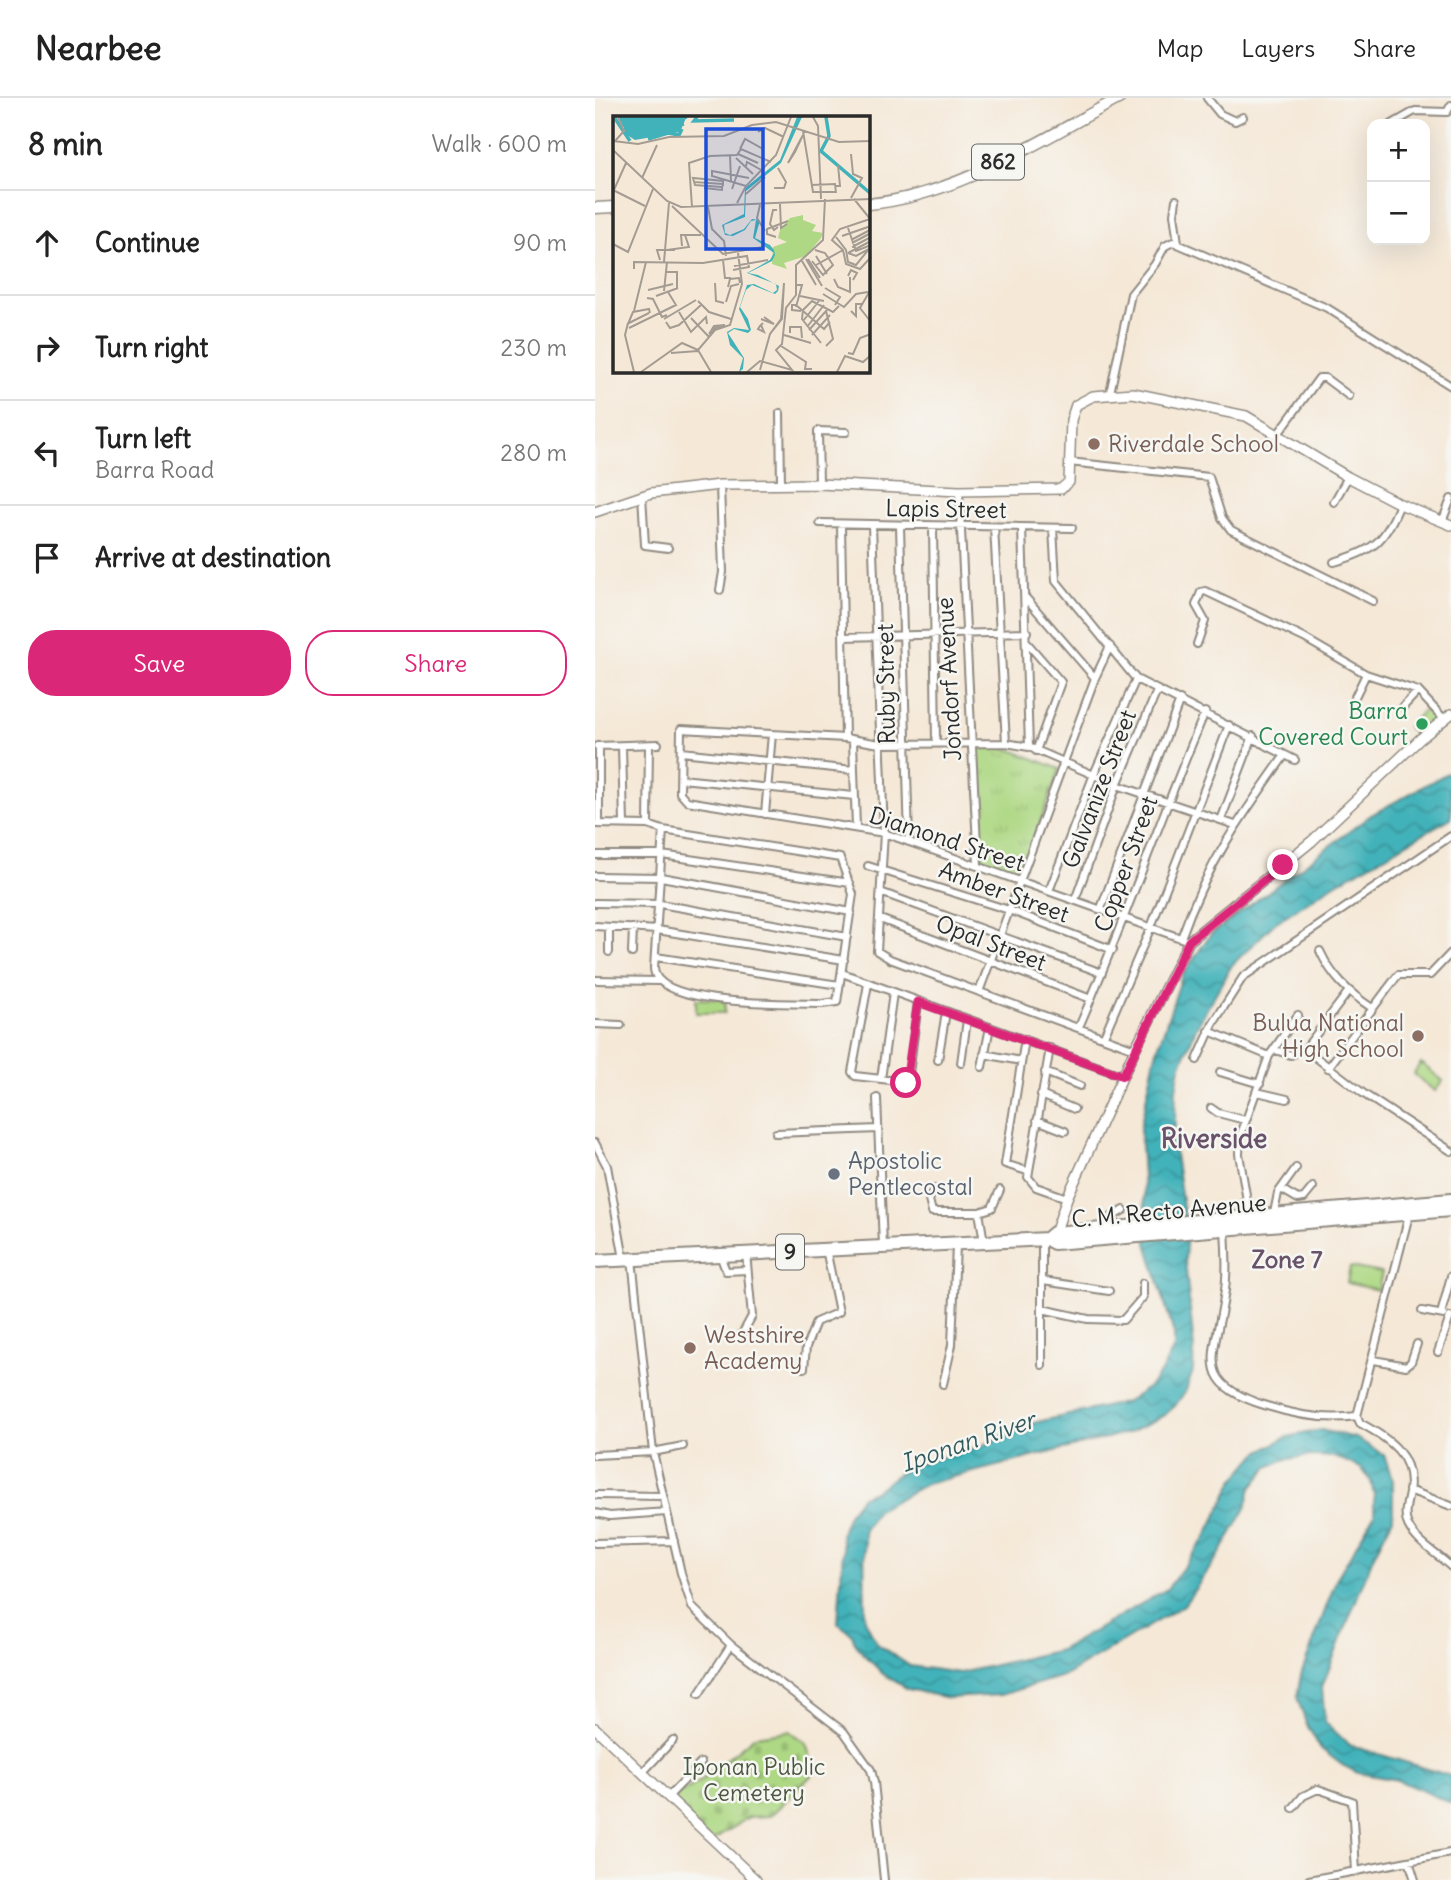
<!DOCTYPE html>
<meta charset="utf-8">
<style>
:root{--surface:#fff;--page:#f2f2f2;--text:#222;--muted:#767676;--line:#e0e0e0;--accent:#db2777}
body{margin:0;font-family:Delius,sans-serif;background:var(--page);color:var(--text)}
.controls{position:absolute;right:21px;top:21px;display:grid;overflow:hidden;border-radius:14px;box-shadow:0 7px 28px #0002}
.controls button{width:63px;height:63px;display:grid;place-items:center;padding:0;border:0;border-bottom:2px solid var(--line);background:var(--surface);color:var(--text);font:35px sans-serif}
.stop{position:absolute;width:21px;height:21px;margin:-16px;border:5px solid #db2777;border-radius:50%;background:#fff}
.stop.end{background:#db2777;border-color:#fff;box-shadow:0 2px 7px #0008}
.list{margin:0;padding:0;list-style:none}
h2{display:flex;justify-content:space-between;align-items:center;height:91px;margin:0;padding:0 28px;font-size:30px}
h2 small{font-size:23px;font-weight:400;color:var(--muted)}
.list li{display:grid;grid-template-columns:46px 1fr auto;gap:21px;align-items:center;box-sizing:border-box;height:105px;padding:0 28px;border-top:2px solid var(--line)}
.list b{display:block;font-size:26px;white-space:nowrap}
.list p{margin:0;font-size:23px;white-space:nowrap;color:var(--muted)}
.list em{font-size:23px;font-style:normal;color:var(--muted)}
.actions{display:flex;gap:14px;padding:21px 28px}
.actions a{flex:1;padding:16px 0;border:2px solid var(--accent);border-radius:28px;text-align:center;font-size:24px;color:var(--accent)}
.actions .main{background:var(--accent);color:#fff}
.icon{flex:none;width:38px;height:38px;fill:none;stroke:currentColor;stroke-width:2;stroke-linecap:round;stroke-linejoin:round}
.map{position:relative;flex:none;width:856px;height:1782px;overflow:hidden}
header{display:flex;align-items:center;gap:42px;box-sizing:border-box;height:98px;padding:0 35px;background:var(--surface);border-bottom:2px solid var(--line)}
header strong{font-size:33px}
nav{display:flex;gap:38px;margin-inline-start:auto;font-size:24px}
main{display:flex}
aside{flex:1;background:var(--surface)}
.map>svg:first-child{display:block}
.cemetery{fill:url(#cemetery-stones);stroke:#6c8258;stroke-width:2}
.park{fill:url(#park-tufts);stroke:#6c8258;stroke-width:2}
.garden{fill:#aed884;stroke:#6c8258;stroke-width:2}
.water{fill:url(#water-waves);stroke:#366e72;stroke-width:2}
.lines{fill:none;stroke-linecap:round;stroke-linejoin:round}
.street-casing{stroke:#908a81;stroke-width:10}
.secondary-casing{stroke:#908a81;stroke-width:12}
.primary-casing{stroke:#908a81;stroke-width:13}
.highway-casing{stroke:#908a81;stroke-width:16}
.street{stroke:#fff;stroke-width:6}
.secondary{stroke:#fff;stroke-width:9}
.primary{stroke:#fff;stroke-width:10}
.highway{stroke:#fff;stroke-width:12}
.route{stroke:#db2777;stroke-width:9}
.education-dot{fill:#8d6e63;stroke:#f6f6f2;stroke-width:2.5}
.leisure-dot{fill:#2e9e5b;stroke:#f6f6f2;stroke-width:2.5}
.worship-dot{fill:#6b7280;stroke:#f6f6f2;stroke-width:2.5}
.labels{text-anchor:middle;stroke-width:5;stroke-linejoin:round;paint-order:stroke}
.shield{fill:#f6f6f2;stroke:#686867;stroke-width:2}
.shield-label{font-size:21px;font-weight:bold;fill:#2b2b2b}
.education-label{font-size:23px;fill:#785e54;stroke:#f6f6f2;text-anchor:start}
.street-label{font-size:23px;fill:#2b2b2b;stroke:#f6f6f2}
.leisure-label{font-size:23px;fill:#27864d;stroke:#f6f6f2;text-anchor:end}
.worship-label{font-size:23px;fill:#5b616d;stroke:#f6f6f2;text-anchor:start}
.park-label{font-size:23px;fill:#4c5641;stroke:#f6f6f2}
.neighbourhood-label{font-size:24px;font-weight:bold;fill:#68536a;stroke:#f6f6f2}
.water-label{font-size:24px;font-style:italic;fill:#335a5d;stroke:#f6f6f2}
.quarter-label{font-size:26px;font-weight:bold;fill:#68536a;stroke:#f6f6f2}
.inset-river{fill:none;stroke:#42b2ba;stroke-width:3.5}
.inset-road{fill:none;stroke:#a49c92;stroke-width:2}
.view{fill:#1d4ed8;fill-opacity:0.15;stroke:#1d4ed8;stroke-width:3.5}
.inset-edge{fill:none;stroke:#2b2b2b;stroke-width:3.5}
</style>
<header>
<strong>Nearbee</strong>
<nav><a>Map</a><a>Layers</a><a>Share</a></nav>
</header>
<main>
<aside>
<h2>8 min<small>Walk · 600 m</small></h2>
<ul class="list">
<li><svg class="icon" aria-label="ahead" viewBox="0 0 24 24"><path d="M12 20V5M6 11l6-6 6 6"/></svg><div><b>Continue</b></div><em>90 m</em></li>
<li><svg class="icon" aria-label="right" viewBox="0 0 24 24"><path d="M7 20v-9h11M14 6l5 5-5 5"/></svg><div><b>Turn right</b></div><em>230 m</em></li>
<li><svg class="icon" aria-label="left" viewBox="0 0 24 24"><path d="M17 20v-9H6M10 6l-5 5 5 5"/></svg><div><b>Turn left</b><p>Barra Road</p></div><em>280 m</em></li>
<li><svg class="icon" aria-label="arrive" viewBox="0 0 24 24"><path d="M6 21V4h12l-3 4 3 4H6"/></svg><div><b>Arrive at destination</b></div></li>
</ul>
<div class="actions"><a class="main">Save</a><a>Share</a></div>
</aside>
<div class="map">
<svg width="856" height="1782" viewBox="0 0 856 1782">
<defs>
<pattern id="cemetery-stones" width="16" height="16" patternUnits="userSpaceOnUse" patternTransform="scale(1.75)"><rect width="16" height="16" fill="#aed884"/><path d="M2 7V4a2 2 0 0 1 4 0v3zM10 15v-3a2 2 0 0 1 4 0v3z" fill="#96ba72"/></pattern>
<pattern id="park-tufts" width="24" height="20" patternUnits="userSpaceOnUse" patternTransform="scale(1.75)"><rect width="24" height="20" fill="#aed884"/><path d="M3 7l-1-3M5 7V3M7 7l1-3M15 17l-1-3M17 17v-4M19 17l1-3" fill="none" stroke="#96ba72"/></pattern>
<pattern id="water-waves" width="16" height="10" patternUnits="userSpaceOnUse" patternTransform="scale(1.75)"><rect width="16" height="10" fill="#42b2ba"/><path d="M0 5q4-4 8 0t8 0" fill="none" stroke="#379197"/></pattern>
</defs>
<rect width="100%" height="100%" fill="#f6f6f2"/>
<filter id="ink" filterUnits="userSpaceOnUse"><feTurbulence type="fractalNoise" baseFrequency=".0143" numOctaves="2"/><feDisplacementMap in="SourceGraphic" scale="14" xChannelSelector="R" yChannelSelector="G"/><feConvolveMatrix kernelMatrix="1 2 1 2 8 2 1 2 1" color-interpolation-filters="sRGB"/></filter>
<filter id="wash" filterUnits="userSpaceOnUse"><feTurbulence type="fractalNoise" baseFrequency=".00686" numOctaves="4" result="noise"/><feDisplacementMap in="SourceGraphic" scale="28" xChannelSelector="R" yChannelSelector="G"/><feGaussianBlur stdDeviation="1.57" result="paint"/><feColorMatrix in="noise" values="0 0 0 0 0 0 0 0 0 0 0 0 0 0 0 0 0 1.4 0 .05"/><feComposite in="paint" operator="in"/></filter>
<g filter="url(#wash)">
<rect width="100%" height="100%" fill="#f5e8d7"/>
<path class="cemetery" d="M194,1633l17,12 9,29 -45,44 -21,1 -38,25 -42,-42 30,-18 56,-46z"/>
<path class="park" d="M381,649h28l56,22 -40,107 -38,-14z"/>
<path class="garden" d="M830,611l12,12 -18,18 -12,-12z
M101,901h29v14h-29z
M826,965l22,18 -8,10 -22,-17z
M755,1169l32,6 -4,17 -31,-7z"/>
<path class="water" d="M856,673v47l-116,66 -60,39 -43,42 -35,61 -17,41 -4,22 -2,59 13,85 -2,27 9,88 -1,23 -7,19 -11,16 -13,11 -32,15 -204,52 -49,26 -13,20 1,90 12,24 33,22 50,7 100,-23 107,-61 39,-52 28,-57 23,-27 30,-16 34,-7 35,8 28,17 9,26v37l-19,37 -52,132 3,35 24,23 102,31v27l-54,-23 -39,-7 -16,-8 -22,-17 -14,-25 -9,-26 4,-22 36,-97 37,-63v-20l-3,-14 -10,-13 -25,-11 -28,-1 -25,4 -15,7 -17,21 -5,20 -25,44 -37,53 -118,70 -65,20 -53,3 -40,-9 -25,-15 -27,-28 -4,-12 -14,-11 5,-73 -2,-17 7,-19 14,-18 15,-6 30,-23 73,-20 44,-22 102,-23 23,-15 12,-15 13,-24v-14l-27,-91 -7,-115 15,-71 27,-81 28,-41 161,-120z"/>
</g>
<g filter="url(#ink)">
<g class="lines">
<defs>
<path id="street" d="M612,0l13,16 15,7 8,-4
M797,26l23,-13 32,1 4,-7
M581,102l-2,14 4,29
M515,295l21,-99 24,-30 10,-18 8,-4 154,66 124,78
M185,315l1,71
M683,336l41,-56h6l24,18
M474,364l140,15 13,41 9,12 142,71
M224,386l-1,-53 28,1
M364,393l19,374
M47,397l3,50 23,3
M739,404l14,-25
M847,424l9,-23
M225,425l252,5
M246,427l4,213
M277,428l12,307 -7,118 13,8 245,90
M305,428l9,316
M338,429l3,215
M399,429l12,216
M427,430l7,219
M458,430l3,53 80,98 159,81
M739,464c39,-11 51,-20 66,-58
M125,492l3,-18 -3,-87
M431,500l69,80
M249,539l183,-5
M433,546l33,38 -25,69
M602,546l8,-23 -9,-16 5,-13 4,-1 99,47 62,36 52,17 25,27
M757,605l14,-29
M808,609l15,-16
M258,643l3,86
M2,648l61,-2
M4,648v78
M27,648l2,78
M86,654l172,18
M86,681l173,17
M170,716l7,-80
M626,722l32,-84
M0,726l53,1 15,5 177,28 13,36 -16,108 -15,2c-31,-1 -168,3 -168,-36l9,-138
M53,727l1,-80
M0,757h67l188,28
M273,768l141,44 104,40
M0,778l66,1 190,35
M454,793l45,-117 42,-95
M288,795l219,80
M480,802l42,-115 40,-94
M0,805l65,1 187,33
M506,810l79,-208
M285,821l211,80
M0,828l62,4 187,30
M14,829v25
M586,840c26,-74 59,-120 104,-183
M594,843l-305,-108 -197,-32 -7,-8 1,-64 164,9 35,6 126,-1 23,4 88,38 118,40
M725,853c12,26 28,41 52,57
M37,855l1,-25
M61,859l183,28
M247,875l281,103
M0,882l64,1
M273,886l-16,88 3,4 53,6 10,-80
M384,894l116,-314 15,-32
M0,926l26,1
M484,929c45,-104 82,-211 126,-315
M614,933l60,25
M509,938l47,-109 78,-202
M430,941l-20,125 22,7
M455,950l-22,129 8,10 31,11
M710,951l43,-57
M680,952l16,5 14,-6 59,45 87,57
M389,956l37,7
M343,962l8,-48
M602,962l16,-36 30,-47 208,-141
M366,965l6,-43
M387,969l8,-40
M733,970l70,-93h32l21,-22
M450,974l35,14
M625,974l40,12
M286,981l12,-86
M662,994l30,7
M446,997l33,14
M282,1000l6,148
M616,1010l7,5 27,7
M442,1022l28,11
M181,1035l102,-4
M0,1045l12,23 17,93
M339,1091l-5,11 3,12h47
M686,1091l17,10 6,-1 9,-11
M679,1115l4,-20 18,-25
M814,1117l-52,201 3,7c30,16 55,33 49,70 -2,11 -6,22 -1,32 9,19 29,28 43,42
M655,1120l-11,-64 1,-17 29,-81 29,-41
M630,1129c1,23 3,47 -1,70 -9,60 -32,86 43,109 28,9 61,14 90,10
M512,1130l1,-9 16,-9
M447,1142v125
M389,1144l-5,-30 13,-4 8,-18
M125,1157l6,16 21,-1
M37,1161l21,193 28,121 11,34 39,38 113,87 27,38 3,12 10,98
M448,1183l66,10
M447,1211l46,10 35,1 20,-23v-14
M827,1213l22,4
M846,1216l10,-38
M145,1240l12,-22 -6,-63
M843,1254l12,-35
M779,1262l32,6 5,-4 6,-18
M209,1270l2,-21 10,-25 23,-10 -13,-63
M348,1286l9,-39 4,-100
M0,1357l58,-3 30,-6
M814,1392l42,16
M2,1397l65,1
M0,1415l15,3 57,-4
M0,1445l79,-2
M104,1596l32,-49
M47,1675l31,-33
M74,1698l32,-33
M698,1710l10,-12 15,-7 34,12 4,71
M814,1763l6,19
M714,1782l141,-27"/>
<path id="secondary" d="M0,414l56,-19 69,-8 99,-1 140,7 102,-2 8,-7 2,-62 5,-15 17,-9 40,-3 113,23 102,61 52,27 51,21
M459,1139l13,-39 68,-149 54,-108 123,-100 108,-102 31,-25
M0,1630l161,152"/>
<path id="primary" d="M273,106c91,-8 173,-65 252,-106
M0,110l19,-1"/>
<path id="highway" d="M452,1141l7,-6 397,-33
M0,1163l452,-22 7,4 397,-33"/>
</defs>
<use href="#street" class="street-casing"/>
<use href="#secondary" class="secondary-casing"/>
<use href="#primary" class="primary-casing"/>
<use href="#highway" class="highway-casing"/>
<use href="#street" class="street"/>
<use href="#secondary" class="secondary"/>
<use href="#primary" class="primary"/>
<use href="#highway" class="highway"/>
</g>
</g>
<g class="lines" filter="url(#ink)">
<path class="route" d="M311,985l12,-81 205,74 66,-135 94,-76"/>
</g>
<g class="education-dot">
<circle cx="499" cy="346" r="7"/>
<circle cx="823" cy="938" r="7"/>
<circle cx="95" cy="1250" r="7"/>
</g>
<circle class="leisure-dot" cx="827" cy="626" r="7"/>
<circle class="worship-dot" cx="239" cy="1076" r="7"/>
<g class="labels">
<g class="shield">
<rect x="377" y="46.5" width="52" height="35" rx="5"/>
<rect x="181" y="1136.5" width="28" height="35" rx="5"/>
</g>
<g class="shield-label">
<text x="403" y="71">862</text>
<text x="195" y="1161">9</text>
</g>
<g class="education-label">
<text x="513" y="354">Riverdale School</text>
<text x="809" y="933" text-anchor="end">Bulua National<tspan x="809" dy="26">High School</tspan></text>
<text x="109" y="1245">Westshire<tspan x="109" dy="26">Academy</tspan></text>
</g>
<g class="street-label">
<text transform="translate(351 411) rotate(1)" y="8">Lapis Street</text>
<text transform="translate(354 581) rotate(-93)" y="8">Jondorf Avenue</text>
<text transform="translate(291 586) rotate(-91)" y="8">Ruby Street</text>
<text transform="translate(504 691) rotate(-69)" y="8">Galvanize Street</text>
<text transform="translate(352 741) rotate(18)" y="8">Diamond Street</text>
<text transform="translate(531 766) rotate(-70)" y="8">Copper Street</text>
<text transform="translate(409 794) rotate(20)" y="8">Amber Street</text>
<text transform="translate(396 845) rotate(21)" y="8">Opal Street</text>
<text transform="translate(574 1113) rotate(-5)" y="8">C. M. Recto Avenue</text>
</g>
<g class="leisure-label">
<text x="813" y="621">Barra<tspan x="813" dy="26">Covered Court</tspan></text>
</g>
<g class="worship-label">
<text x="253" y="1071">Apostolic<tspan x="253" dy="26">Pentlecostal</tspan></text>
</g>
<g class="park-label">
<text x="159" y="1677">Iponan Public<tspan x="159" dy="26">Cemetery</tspan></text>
</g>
<g class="neighbourhood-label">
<text x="692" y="1170">Zone 7</text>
</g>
<g class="water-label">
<text transform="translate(373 1344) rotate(-19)" y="8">Iponan River</text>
</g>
<g class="quarter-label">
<text x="619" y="1050">Riverside</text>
</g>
</g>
<g transform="translate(18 18)">
<rect width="257" height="257" fill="#f5e8d7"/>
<path d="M190,99v5l13,5 -4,6 11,2 -2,5 -15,18 -22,7 3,6 -15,-5 1,-17 14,-5 -9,-4 2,-8 10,-12z" fill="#aed884"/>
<path d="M6,1h67v1l-6,14 -45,8 -8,-5 31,-6 -32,5 -2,-6 19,-4 -20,3 -2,-5 19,-2 -20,1zM184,1h5l-21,46 -35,28 -1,26 -21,8 1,8 5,2 14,-6 8,-10 7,1v4l-4,14 15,7 4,5 1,5 -3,6 -24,12 10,2 21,11 -1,5 -3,3 -23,-9 -6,5 -6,17 8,12 3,11 -3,3 -14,-4 -6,4 16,25 -1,11 -4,3 4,-14 -13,-13 -3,-13 7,-4 15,2 -10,-21 8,-24 7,-1 19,9 4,-3 -1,-6 -29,-11 23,-13 4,-7 -21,-15 3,-18 -5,1 -6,9 -12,6 -8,-1 -3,-10 22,-11 1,-26 35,-28z" fill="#42b2ba"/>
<path class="inset-river" d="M1,1l16,24M84,1l-3,4 40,-1M213,1l3,19 -8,15 49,42M7,5l43,-4M11,12l63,-11M13,18l58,-10M35,23l20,-6 11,2 3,-6"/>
<path class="inset-road" d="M200,1l5,9 3,73M190,15l10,61h23M145,16l7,-4 19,9M189,21l-7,15 -7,11 15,-28M0,25l25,3 31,-7 55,-1 28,-11 24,-3 63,20 32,-1M2,25l9,-10 -6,-14M127,33l5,-10 18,10v9M0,34l54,51 14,6 190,-8M125,38l20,9M238,38l2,20 9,4 -11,20M117,39l1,26M123,42l17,16M133,50l1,-4 16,9M29,62l15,-33M81,66l29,2M198,69l24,-1 1,9M133,70l-34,-10v-5l37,7M223,70h4l-2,-21M91,72l18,2v-3l1,-2v-4l-30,-3 2,7 27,2M161,72h10l2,-6 -8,-14M119,73l8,-23M0,74l32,16M0,76l13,-29M133,78l19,-17M241,83l17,21M124,87l9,-17 30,-31 15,-38M167,88l1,24 6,-4M147,89l-3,13 8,13M59,90l51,48 40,-7M79,91l-3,-44 21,-7 27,-1 4,-6 30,13M95,91l4,22 12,12 2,15M164,94h-4l-3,14 4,6 4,-3M257,103l-30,10 -8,11 11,10 3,14 14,5 11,-12M235,112l8,23 15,-6M229,120l26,-9 3,4M163,121l-9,-3v-5l21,-8M223,121l10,13 2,12 8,3 13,-16M238,124l19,-10M239,127l19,-10M0,128l15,8 25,-63M69,130l-1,-11h20M239,131l19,-10M54,134l22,-3 -4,-12M235,137l23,-12M235,137l8,3 13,-7M203,140l11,18M193,143l16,27M195,143l12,19M47,144l-3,-10h18M110,144l2,18h6M189,145l14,24M199,145l11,14 10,-10 -8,-12 -10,-3M51,146l5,-59M203,149l27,-15M121,150l34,-6M21,153v-7l69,1 44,-7 2,11 -16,3M53,156h11v16M235,160l3,-6 6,3 -4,7M221,163l4,8 12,5v-15M102,167l1,18 8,2M171,167l-2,36 -12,15 -10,36 10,-36 11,-15zM115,171l2,-8 9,-1 1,5M212,172l15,9 -5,8M258,173l-11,19 11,14M35,174l25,-6M51,175l3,-29M210,178l21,13 12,-13 12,-2M43,180l22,-8M187,180l24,5M34,182l6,1 9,18 5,-2M85,185l11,11 22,7M113,186l5,-16 8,-2M183,191l6,-22h-6M21,195l12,-49M188,195l-9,-1v-5h4l28,24 6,-7M213,195l7,28 -7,7M238,195l5,5v-12h6M66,196l12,20 15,-15 1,7M78,202l18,19M51,203l32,-19M148,203l13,5 -10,-7M190,205l16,-20M53,206l4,6 9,-3 22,-20M15,207l-3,12 9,37M16,207l20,-10M15,208l5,-12 16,-3 1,4M112,209l-10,3 -6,6 5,-8zM148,209l3,7 -6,-3 2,-3 3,-3M194,211l17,-22M16,212l47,-23 -8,-13M196,214l18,-20M177,217v-6h11l1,11M171,219l27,8M199,219l18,-20M208,227l-19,-24 1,-9 9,-9 21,11 6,-6M168,230l25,16 -1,7h7M85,234l17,-20 15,-5 12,-41 -4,-31M85,234l13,22M58,237l27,-2M235,237l5,1 7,-16 11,-4M28,256l41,-29 16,7M134,256l13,-11 32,9 -16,-20 6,-6 4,-36 10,-13v-30l27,-25 2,-41M224,256l8,-16 18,6 8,-7"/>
<path class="view" d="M93,13h57v120h-57z"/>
<rect width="257" height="257" class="inset-edge"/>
</g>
</svg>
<div class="controls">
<button>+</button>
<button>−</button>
</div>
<div class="stop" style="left:311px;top:985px"></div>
<div class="stop end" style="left:688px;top:767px"></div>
</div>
</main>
